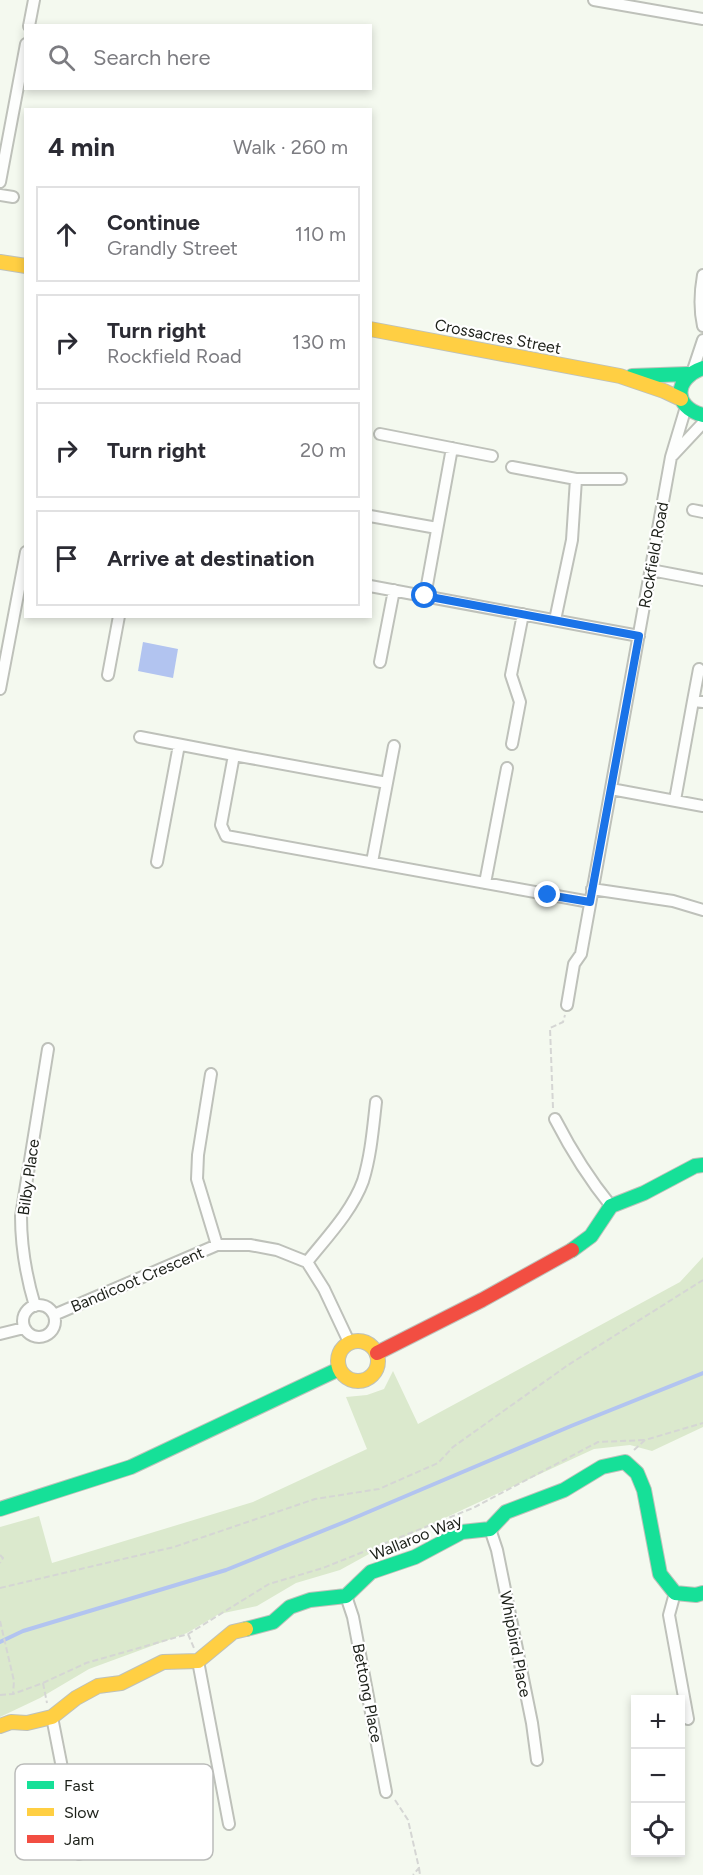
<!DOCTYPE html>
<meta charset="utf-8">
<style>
:root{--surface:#fff;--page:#f2f2f3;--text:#2b2b33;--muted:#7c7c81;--line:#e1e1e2}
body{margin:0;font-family:Figtree,sans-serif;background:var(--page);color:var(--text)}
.controls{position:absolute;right:18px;bottom:18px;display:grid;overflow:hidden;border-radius:0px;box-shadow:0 3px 9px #0003}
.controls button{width:54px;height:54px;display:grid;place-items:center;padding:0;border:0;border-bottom:2px solid var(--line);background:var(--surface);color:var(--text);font:30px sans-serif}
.stop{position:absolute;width:18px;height:18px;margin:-14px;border:4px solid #1a73e8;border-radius:50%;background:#fff}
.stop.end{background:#1a73e8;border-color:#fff;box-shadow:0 2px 6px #0008}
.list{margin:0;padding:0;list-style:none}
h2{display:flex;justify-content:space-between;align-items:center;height:78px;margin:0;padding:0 24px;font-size:26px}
h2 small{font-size:20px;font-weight:400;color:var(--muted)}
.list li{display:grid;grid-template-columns:39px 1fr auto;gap:18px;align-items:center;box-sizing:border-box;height:96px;margin:0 12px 12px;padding:0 12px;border:2px solid var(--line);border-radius:0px}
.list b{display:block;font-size:22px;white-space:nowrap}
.list p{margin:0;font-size:20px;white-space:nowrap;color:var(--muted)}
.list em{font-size:20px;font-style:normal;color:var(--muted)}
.icon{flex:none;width:33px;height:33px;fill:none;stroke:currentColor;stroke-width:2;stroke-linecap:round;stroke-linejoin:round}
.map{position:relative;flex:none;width:703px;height:1875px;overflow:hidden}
.search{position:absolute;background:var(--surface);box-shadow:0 3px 9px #0003;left:24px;top:24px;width:348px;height:66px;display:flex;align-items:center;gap:15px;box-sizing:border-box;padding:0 21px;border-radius:0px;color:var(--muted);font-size:22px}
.panel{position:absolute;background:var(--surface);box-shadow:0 3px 9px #0003;left:24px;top:108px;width:348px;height:510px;border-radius:0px}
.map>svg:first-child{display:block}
.park{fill:#dbe9cd}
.water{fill:#b2c4f0}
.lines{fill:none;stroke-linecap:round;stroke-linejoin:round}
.stream{stroke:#b2c4f0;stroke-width:4}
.street-casing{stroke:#bec1ba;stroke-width:14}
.fast-casing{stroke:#bec1ba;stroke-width:16}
.slow-casing{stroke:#bec1ba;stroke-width:16}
.jam-casing{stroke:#bec1ba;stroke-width:16}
.path{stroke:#d5d6d4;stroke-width:2;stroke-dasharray:6 3;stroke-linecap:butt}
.street{stroke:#fdfefd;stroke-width:10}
.fast{stroke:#16e098;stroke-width:14}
.slow{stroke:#ffcf43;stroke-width:14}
.jam{stroke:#f24e42;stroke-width:14}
.route{stroke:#1a73e8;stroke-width:8}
.labels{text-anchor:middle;stroke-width:4.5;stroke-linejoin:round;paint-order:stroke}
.street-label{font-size:16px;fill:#1c2019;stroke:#fff}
.key{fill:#fff;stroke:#bbbcba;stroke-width:1.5}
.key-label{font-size:16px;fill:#1c2019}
</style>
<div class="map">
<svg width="703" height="1875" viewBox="0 0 703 1875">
<rect width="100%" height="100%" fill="#f4f9ef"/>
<path class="park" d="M703,1257v170l-51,24 -22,-6 -36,4 -214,99 -40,22 -44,13 -39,23 -38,8 -32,19 -98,36 -49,29 -40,19v-190l39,-11 13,47 201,-61 114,-53 -21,-52 21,-2 17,-6 9,-18 25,53 262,-142z"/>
<path class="water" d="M143,642l35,7 -5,29 -35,-7z"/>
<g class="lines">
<path class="stream" d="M0,1642l23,-11 203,-61 121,-49 224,-95 132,-53"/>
<defs>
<path id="street" d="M594,0l109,19
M29,26l5,-26
M0,182l26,-138
M0,195l13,2
M703,275c-3,17 -4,33 0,51
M693,370l10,-30
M380,434l112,22
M673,455l30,-32
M512,467l64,12h45
M693,510l10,2
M370,516l67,12
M651,570l52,10
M370,586l269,50
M425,596l27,-148
M555,620l17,-80 4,-61
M380,662l14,-72
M108,675l11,-59
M0,689l26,-137
M693,701l6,-32
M140,737l94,18
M512,744l8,-42 -9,-27 12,-61
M387,783l-153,-28 -13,70 5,11 364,66
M611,789l92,17
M675,800l18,-99 10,1
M157,862l22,-117
M372,862l22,-116
M485,883l22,-115
M592,889l81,12 30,9
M567,1005l7,-41 7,-10 90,-497 15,-50
M211,1074l-13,81 -1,24 20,66
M555,1119c16,31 34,60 56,87
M307,1262c20,-25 45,-51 56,-81 8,-26 10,-53 13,-79
M23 1321a16 16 0 1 1 32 0a16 16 0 1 1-32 0Z
M35,1306c-9,-30 -14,-59 -14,-90l27,-167
M54,1315l163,-70h33l27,5 30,12 17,27 25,53
M0,1334l24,-6
M490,1529l7,21 35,173 5,37
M675,1593l-6,22 19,104
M346,1596l7,21 33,175
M198,1661l31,163
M52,1717l27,137"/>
<path id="fast" d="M703,368c-29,10 -31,39 0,47
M632,376l56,-2
M572,1250l19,-14 20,-30 33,-13 51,-27 8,-1
M0,1509l131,-42 208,-98
M246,1629l27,-7 17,-15 20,-7 36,-4 25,-24 44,-15 47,-25 28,-3 16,-17 58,-22 38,-23 23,-5 12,11 7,17 16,84 15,19 21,2 7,-2"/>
<path id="slow" d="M0,262l26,4
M370,329l250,47 44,15 17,8
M338 1361a20 20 0 1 1 40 0a20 20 0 1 1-40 0Z
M0,1726l11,-4 16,1 25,-6 24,-19 22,-12 23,-3 42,-21 35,-1 35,-29 13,-3"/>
<path id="jam" d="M377,1353l105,-53 90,-50"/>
</defs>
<use href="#street" class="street-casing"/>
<use href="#fast" class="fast-casing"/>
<use href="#slow" class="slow-casing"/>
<use href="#jam" class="jam-casing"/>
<path class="path" d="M553,1108l-3,-80 13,-6 2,-7
M634,1450l11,-10 58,-17
M0,1555l3,3 -3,5
M0,1588l174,-41 141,-48 64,-10 59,-26 15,-16 115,-82 135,-85
M0,1621l14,60 -1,13
M188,1634l6,14
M43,1683l4,20
M0,1695l13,-1 30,-11 43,-20 102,-29 81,-50 54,-16 150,-60 125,-66 47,-2
M395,1800l13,20 11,48 -6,7
M419,1868l1,7"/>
<use href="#street" class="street"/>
<use href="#fast" class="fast"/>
<use href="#slow" class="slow"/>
<use href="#jam" class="jam"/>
</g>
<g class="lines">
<path class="route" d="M425,596l214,40 -49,266 -42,-7"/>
</g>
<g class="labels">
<g class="street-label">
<text transform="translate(498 336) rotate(11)" y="6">Crossacres Street</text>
<text transform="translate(653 555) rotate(-80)" y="6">Rockfield Road</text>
<text transform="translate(28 1177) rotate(-82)" y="6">Bilby Place</text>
<text transform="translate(137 1279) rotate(-23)" y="6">Bandicoot Crescent</text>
<text transform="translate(416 1537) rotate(-22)" y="6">Wallaroo Way</text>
<text transform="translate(516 1644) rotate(79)" y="6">Whipbird Place</text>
<text transform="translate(368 1693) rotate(79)" y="6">Bettong Place</text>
</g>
</g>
<rect x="15" y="1764" width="198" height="96" rx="9" class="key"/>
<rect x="27" y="1781" width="27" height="8" fill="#16e098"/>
<rect x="27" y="1808" width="27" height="8" fill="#ffcf43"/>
<rect x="27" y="1835" width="27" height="8" fill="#f24e42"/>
<g class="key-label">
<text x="64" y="1791">Fast</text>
<text x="64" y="1818">Slow</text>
<text x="64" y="1845">Jam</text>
</g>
</svg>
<div class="controls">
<button>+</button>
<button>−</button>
<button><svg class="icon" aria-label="locate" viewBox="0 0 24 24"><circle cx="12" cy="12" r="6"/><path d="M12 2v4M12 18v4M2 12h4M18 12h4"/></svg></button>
</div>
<div class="stop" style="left:425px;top:596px"></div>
<div class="stop end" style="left:548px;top:895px"></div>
<div class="search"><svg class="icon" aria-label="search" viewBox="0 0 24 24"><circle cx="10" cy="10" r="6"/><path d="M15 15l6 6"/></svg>Search here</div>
<section class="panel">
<h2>4 min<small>Walk · 260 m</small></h2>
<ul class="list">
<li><svg class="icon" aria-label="ahead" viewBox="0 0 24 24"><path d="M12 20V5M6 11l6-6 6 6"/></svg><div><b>Continue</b><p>Grandly Street</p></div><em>110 m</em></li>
<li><svg class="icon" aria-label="right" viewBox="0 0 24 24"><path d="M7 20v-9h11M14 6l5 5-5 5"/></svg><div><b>Turn right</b><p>Rockfield Road</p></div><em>130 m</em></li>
<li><svg class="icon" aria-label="right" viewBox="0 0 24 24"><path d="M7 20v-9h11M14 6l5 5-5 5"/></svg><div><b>Turn right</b></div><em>20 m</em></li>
<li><svg class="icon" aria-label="arrive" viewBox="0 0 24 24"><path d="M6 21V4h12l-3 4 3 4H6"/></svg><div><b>Arrive at destination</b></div></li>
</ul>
</section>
</div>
